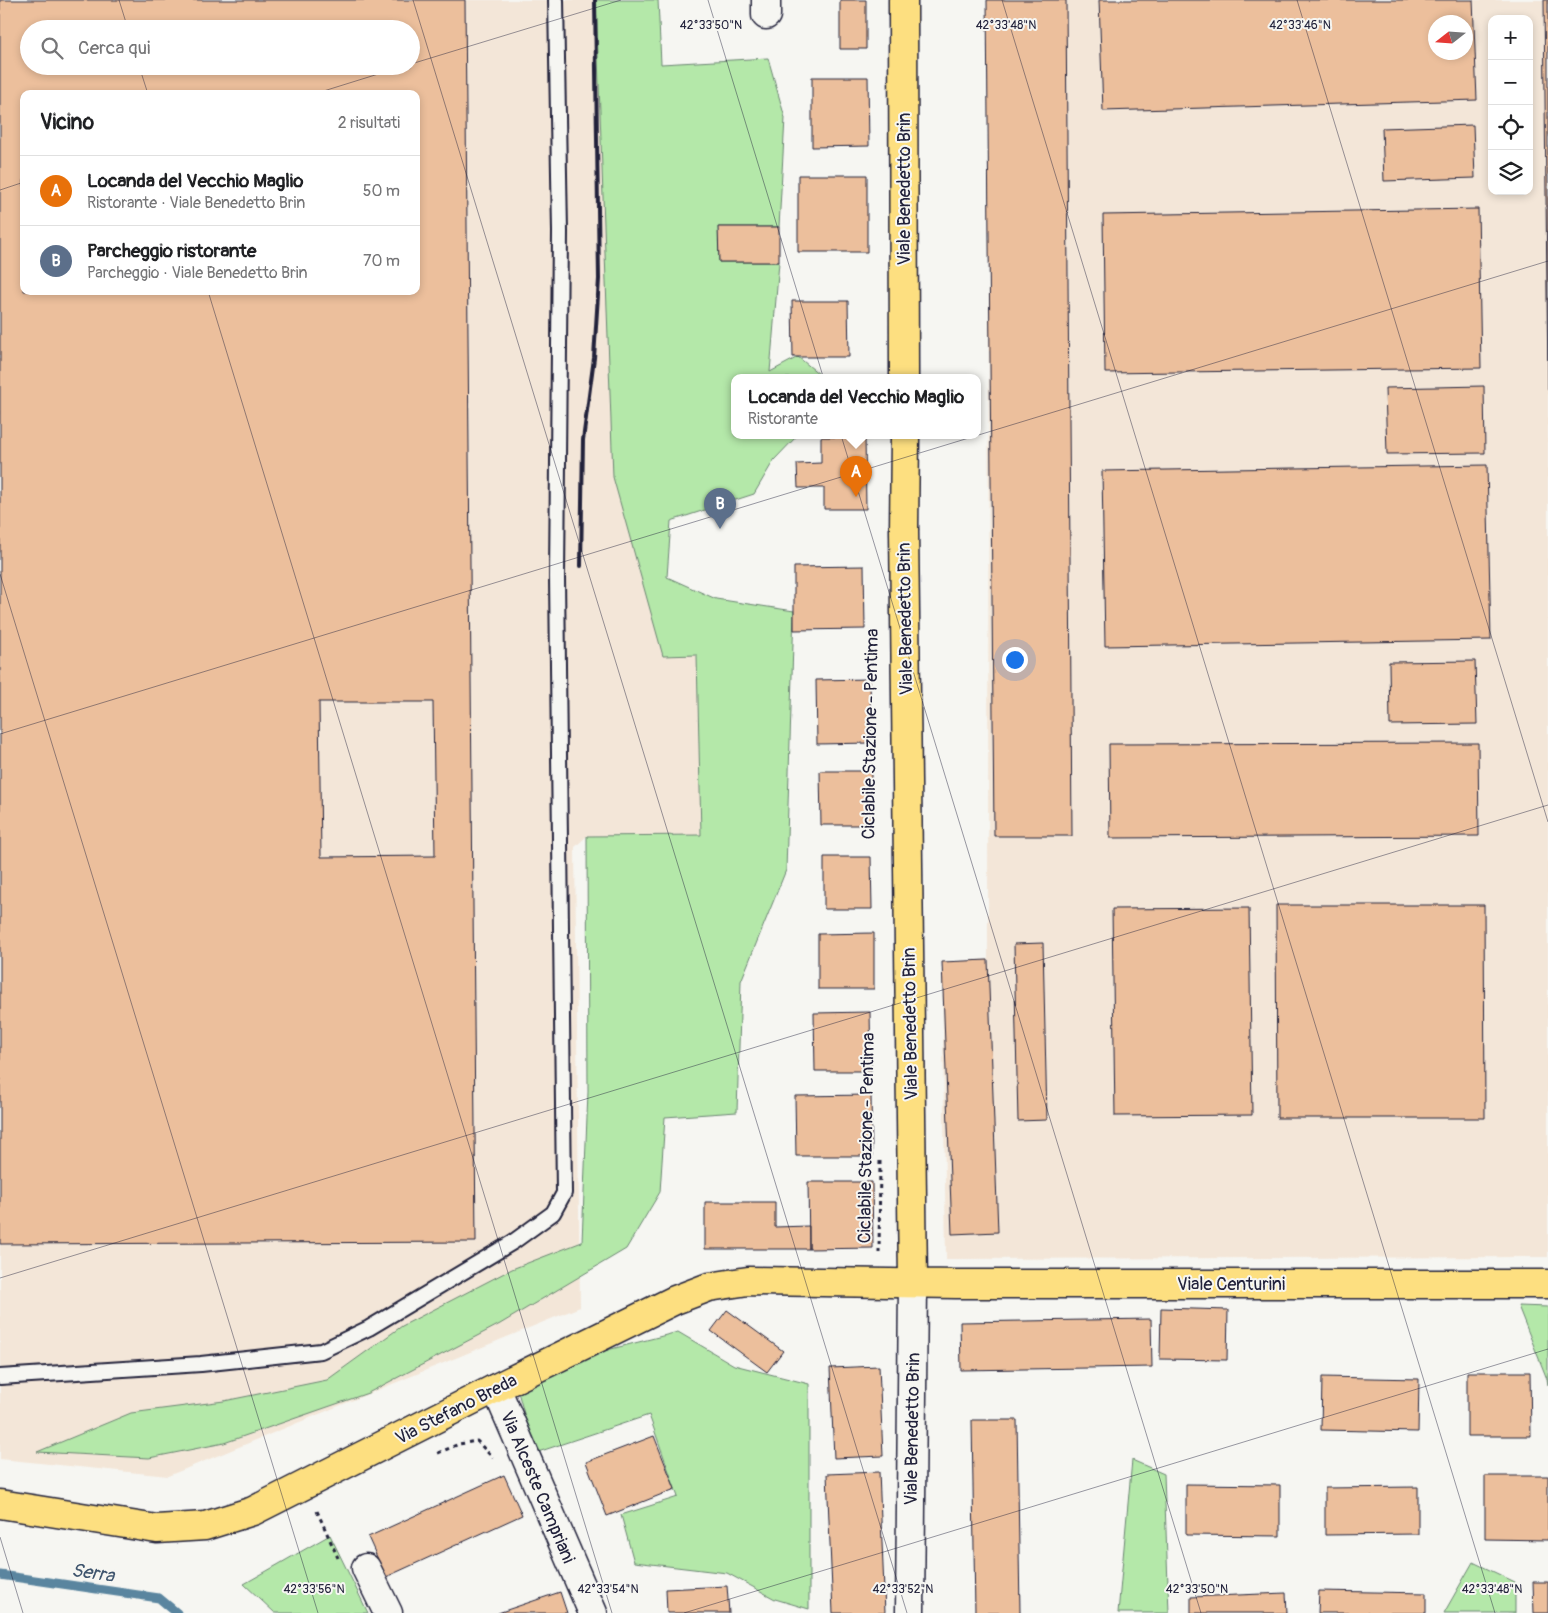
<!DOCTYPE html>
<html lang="it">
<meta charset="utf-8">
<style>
:root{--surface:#fff;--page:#f6f6f6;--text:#202124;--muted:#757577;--line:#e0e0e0;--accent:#b45309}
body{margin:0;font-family:Pangolin,sans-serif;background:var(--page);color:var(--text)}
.controls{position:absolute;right:15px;top:15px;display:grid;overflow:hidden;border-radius:10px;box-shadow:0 2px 8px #0003}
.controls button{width:45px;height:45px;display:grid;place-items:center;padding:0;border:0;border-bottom:1px solid var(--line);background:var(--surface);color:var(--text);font:25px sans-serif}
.compass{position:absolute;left:1428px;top:15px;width:45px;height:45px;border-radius:50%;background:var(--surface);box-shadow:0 2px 8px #0003;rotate:253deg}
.you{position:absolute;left:1014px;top:659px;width:18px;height:18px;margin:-12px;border:4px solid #fff;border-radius:50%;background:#1a73e8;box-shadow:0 0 0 8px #1a73e833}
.badge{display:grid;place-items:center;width:32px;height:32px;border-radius:50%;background:var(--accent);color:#fff;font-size:16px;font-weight:700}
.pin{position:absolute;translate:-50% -41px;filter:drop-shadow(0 1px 2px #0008)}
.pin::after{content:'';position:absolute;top:26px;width:18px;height:15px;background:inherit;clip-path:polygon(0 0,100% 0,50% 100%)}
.popup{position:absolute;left:731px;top:374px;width:250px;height:65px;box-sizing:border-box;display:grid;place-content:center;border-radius:10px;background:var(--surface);filter:drop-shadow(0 1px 4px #0005);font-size:16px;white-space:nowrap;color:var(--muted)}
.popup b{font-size:19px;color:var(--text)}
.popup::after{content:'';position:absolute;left:50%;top:100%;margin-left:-10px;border:10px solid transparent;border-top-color:var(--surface)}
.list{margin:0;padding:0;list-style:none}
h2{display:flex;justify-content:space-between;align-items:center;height:65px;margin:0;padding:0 20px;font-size:21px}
h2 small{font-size:16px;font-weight:400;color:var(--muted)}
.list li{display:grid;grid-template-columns:32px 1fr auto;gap:15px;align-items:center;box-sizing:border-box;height:70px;padding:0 20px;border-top:1px solid var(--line)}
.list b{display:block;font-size:19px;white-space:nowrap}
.list p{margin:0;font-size:16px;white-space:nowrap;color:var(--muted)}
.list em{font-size:16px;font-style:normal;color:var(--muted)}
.icon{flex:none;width:28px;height:28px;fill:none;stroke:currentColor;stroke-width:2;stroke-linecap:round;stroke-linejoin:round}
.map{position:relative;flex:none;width:1548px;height:1613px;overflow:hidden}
.search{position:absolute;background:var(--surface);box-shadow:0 2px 8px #0003;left:20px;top:20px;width:400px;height:55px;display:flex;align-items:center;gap:12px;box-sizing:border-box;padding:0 18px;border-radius:28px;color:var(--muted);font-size:19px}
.panel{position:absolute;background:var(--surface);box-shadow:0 2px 8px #0003;left:20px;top:90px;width:400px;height:205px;border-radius:10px}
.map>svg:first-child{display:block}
.built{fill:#f3e6d8;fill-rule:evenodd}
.green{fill:#b4e8a9;stroke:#6b8572}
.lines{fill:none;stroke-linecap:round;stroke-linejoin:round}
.stream{stroke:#5a859f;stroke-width:9}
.building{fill:#ecbf9c;stroke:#22223b;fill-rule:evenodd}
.service-casing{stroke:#22223b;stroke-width:18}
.minor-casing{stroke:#22223b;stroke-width:31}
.tertiary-casing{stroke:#22223b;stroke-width:31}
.primary-casing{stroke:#22223b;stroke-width:31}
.path{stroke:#22223b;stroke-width:3;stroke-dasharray:4 4;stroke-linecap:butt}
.service{stroke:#f6f6f2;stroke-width:14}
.minor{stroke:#f6f6f2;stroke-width:28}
.tertiary{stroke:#f6f6f2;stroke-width:28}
.primary{stroke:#fddf80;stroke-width:28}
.rail{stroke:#22223b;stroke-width:4}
.ticks{fill:none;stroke:#22223b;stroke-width:1;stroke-opacity:0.45}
.labels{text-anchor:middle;stroke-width:4;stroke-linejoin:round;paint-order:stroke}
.street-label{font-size:18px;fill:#22223b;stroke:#f6f6f2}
.water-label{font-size:19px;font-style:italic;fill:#3e546d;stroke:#f6f6f2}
.ticks-label{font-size:12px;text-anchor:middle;fill:#22223b;stroke:#f6f6f2;stroke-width:4;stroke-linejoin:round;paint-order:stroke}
</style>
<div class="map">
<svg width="1548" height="1613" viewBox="0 0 1548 1613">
<rect width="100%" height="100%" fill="#f6f6f2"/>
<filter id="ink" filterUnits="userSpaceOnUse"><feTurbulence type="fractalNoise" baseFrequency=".02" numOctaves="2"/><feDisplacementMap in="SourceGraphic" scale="10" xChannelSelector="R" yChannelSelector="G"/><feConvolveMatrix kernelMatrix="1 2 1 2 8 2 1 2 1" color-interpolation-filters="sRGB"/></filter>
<g filter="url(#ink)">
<path class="built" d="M0,0h607l6,477 84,177 4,181 -114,1 -12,11 5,460 -412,169 -168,-17zM29,29h382v37h-382zM24,94h392v197h-392z
M989,0h559v1257l-602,2 -4,-297 46,-3zM1492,19h37v172h-37zM1436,22h30v30h-30z"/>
<path class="green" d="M596,0h62l3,64 107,-6 17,60 -6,109h-60v35h60l-9,110 28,-15 26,21h-89v58h62l-23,24 -20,34 -83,27 -4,56 49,22 78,12 -8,259 -45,111 -4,131 -72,5 -5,75 -34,57 -126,75 -132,69 -144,50 -75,15 -112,-6 94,-39 93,-12 103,-21 75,-54 110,-57 70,-27 6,-150 -1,-256 114,-1 -4,-180 -34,1 -50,-179z
M1518,1306l30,1v78l-1,-6z
M678,1332l56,33 75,19v225l-34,-10 -48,-26 -93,-11 -13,-47 57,-18 -29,-82 -114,38 -22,-79z
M1132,1460l32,14 5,139h-51z
M330,1535l38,78h-93l-31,-29z
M1473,1562l42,20v31h-71z"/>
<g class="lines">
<path class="stream" d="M0,1575l159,23 18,15"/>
</g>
<path class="building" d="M0,0h465l11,1242 -476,2zM29,29h382v37h-382zM24,94h392v197h-392z
M840,0h26v49h-26z
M987,0h79l6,836h-78z
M1099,0h374l4,100 -374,11zM1436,22h30v30h-30z
M1544,0h4v390z
M812,77h56l1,69 -57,1z
M1473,125l2,53 -91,3 -2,-53z
M798,175h69v77h-69z
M1478,209l3,159 -376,5 -2,-158z
M718,227h61v35h-60z
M792,301h56l1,56h-56z
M1484,386l1,67 -98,1 -2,-66z
M821,437h44l1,72h-42v-21h-26l-1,-24 24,-1z
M1487,465l4,175 -386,6 -3,-175z
M864,566l1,63 -71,1v-63z
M1475,661l2,63 -87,1 -1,-63z
M870,679l1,64 -54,1 -1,-64z
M319,702h114l2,154 -114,1z
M1478,743l1,93 -369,2 -1,-94z
M820,771h51v54h-50z
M824,857h47l1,52h-48z
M1276,905h208l1,213h-208z
M1249,908l3,207 -137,1 -3,-207z
M874,933v56h-56v-55z
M1043,943l4,177 -29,1 -4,-177z
M988,960l10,272 -46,2 -10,-272z
M870,1012l1,59h-56l-1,-58z
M871,1095l1,61h-76l-1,-60z
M808,1182h64l1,66 -64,1z
M705,1202h70v25l34,-1v23h-104z
M1161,1308l67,2 -1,50 -67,-1z
M727,1310l56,41 -16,21 -56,-41z
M1151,1319l1,48 -191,3 -1,-48z
M879,1366l4,90 -49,2 -4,-90z
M1467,1372h63l1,64h-64z
M1322,1377l97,2 -1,53 -97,-2z
M972,1420h45l3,193h-45z
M654,1436l21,53 -68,27 -21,-54z
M879,1472l6,141h-52l-6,-139z
M504,1475l18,40 -136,62 -18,-40z
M1485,1476h63v64l-63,-1z
M1186,1484l94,1v51l-94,-1z
M1418,1487v47l-93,1v-47z
M1533,1582h15v31h-14z
M727,1586l2,27h-62l-1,-24z
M1319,1591l107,2v20h-108z
M560,1592l7,21h-69z
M1286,1593l1,20h-96v-16z"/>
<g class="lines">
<defs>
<path id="service" d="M0,1377l201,-13 120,-13 48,-23 144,-86 40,-29 11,-20 -7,-616 3,-345 -4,-232"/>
<path id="minor" d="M766,15v-15
M496,1388l97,225
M366,1568l22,45"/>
<path id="tertiary" d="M910,1613l3,-330"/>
<path id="primary" d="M903,0l1,378
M905,436l-1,94 9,753
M0,1504l157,25 48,-3 48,-15 243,-123 179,-88 34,-13 39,-6 208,3h592"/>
</defs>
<use href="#service" class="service-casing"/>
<use href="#minor" class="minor-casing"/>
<use href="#tertiary" class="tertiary-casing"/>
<use href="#primary" class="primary-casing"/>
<path class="path" d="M879,1253l1,-93
M438,1453l21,-9 18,-3 16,17
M317,1511l21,47"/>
<use href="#service" class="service"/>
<use href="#minor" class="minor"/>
<use href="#tertiary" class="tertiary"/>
<use href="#primary" class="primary"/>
<path class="rail" d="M581,566l2,-126 11,-82 5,-79 -4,-279"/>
</g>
</g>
<path class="ticks" d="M119,0l9,29M413,0l494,1613M708,0l493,1613M1002,0l493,1613M1297,0l251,822M411,64l210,-64M139,66l9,28M314,94l90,-28M0,190l24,-8M208,291l404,1322M0,574l318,1039M0,734l1548,-473M0,1278l1548,-473M0,1537l23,76M684,1613l864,-264"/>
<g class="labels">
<g class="street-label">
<text transform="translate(904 189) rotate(-90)" y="6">Viale Benedetto Brin</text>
<text transform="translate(905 619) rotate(-91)" y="6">Viale Benedetto Brin</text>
<text transform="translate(870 734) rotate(-89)" y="6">Ciclabile Stazione - Pentima</text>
<text transform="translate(910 1024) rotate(-91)" y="6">Viale Benedetto Brin</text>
<text transform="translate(866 1138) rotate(-89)" y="6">Ciclabile Stazione - Pentima</text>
<text x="1231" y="1290">Viale Centurini</text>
<text transform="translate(456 1409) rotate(-27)" y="6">Via Stefano Breda</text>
<text transform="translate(912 1429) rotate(-89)" y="6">Viale Benedetto Brin</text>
<text transform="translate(538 1487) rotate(67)" y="6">Via Alceste Campriani</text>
</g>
<g class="water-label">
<text transform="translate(93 1572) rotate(8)" y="7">Serra</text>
</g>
</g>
<g class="ticks-label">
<text x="711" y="29">42°33'50"N</text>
<text x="1006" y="29">42°33'48"N</text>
<text x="1300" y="29">42°33'46"N</text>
<text x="314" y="1593">42°33'56"N</text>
<text x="608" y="1593">42°33'54"N</text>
<text x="903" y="1593">42°33'52"N</text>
<text x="1197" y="1593">42°33'50"N</text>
<text x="1492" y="1593">42°33'48"N</text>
</g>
</svg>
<div class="controls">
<button>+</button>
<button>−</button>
<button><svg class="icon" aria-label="locate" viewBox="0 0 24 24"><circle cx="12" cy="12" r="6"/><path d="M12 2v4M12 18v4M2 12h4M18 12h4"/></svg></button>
<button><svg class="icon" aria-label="layers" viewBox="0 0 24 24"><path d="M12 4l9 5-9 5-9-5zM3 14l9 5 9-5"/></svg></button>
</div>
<svg class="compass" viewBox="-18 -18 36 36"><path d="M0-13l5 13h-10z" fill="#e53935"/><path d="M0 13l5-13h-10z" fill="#757577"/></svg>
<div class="you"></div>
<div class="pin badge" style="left:856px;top:497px;background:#e8710a">A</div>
<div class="popup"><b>Locanda del Vecchio Maglio</b>Ristorante</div>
<div class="pin badge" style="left:720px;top:529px;background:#5c6f8a">B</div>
<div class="search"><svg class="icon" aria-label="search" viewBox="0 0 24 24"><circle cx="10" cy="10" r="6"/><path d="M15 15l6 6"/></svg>Cerca qui</div>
<section class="panel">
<h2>Vicino<small>2 risultati</small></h2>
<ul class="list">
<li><span class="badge" style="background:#e8710a">A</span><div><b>Locanda del Vecchio Maglio</b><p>Ristorante · Viale Benedetto Brin</p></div><em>50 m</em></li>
<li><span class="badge" style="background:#5c6f8a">B</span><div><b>Parcheggio ristorante</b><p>Parcheggio · Viale Benedetto Brin</p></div><em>70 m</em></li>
</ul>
</section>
</div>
